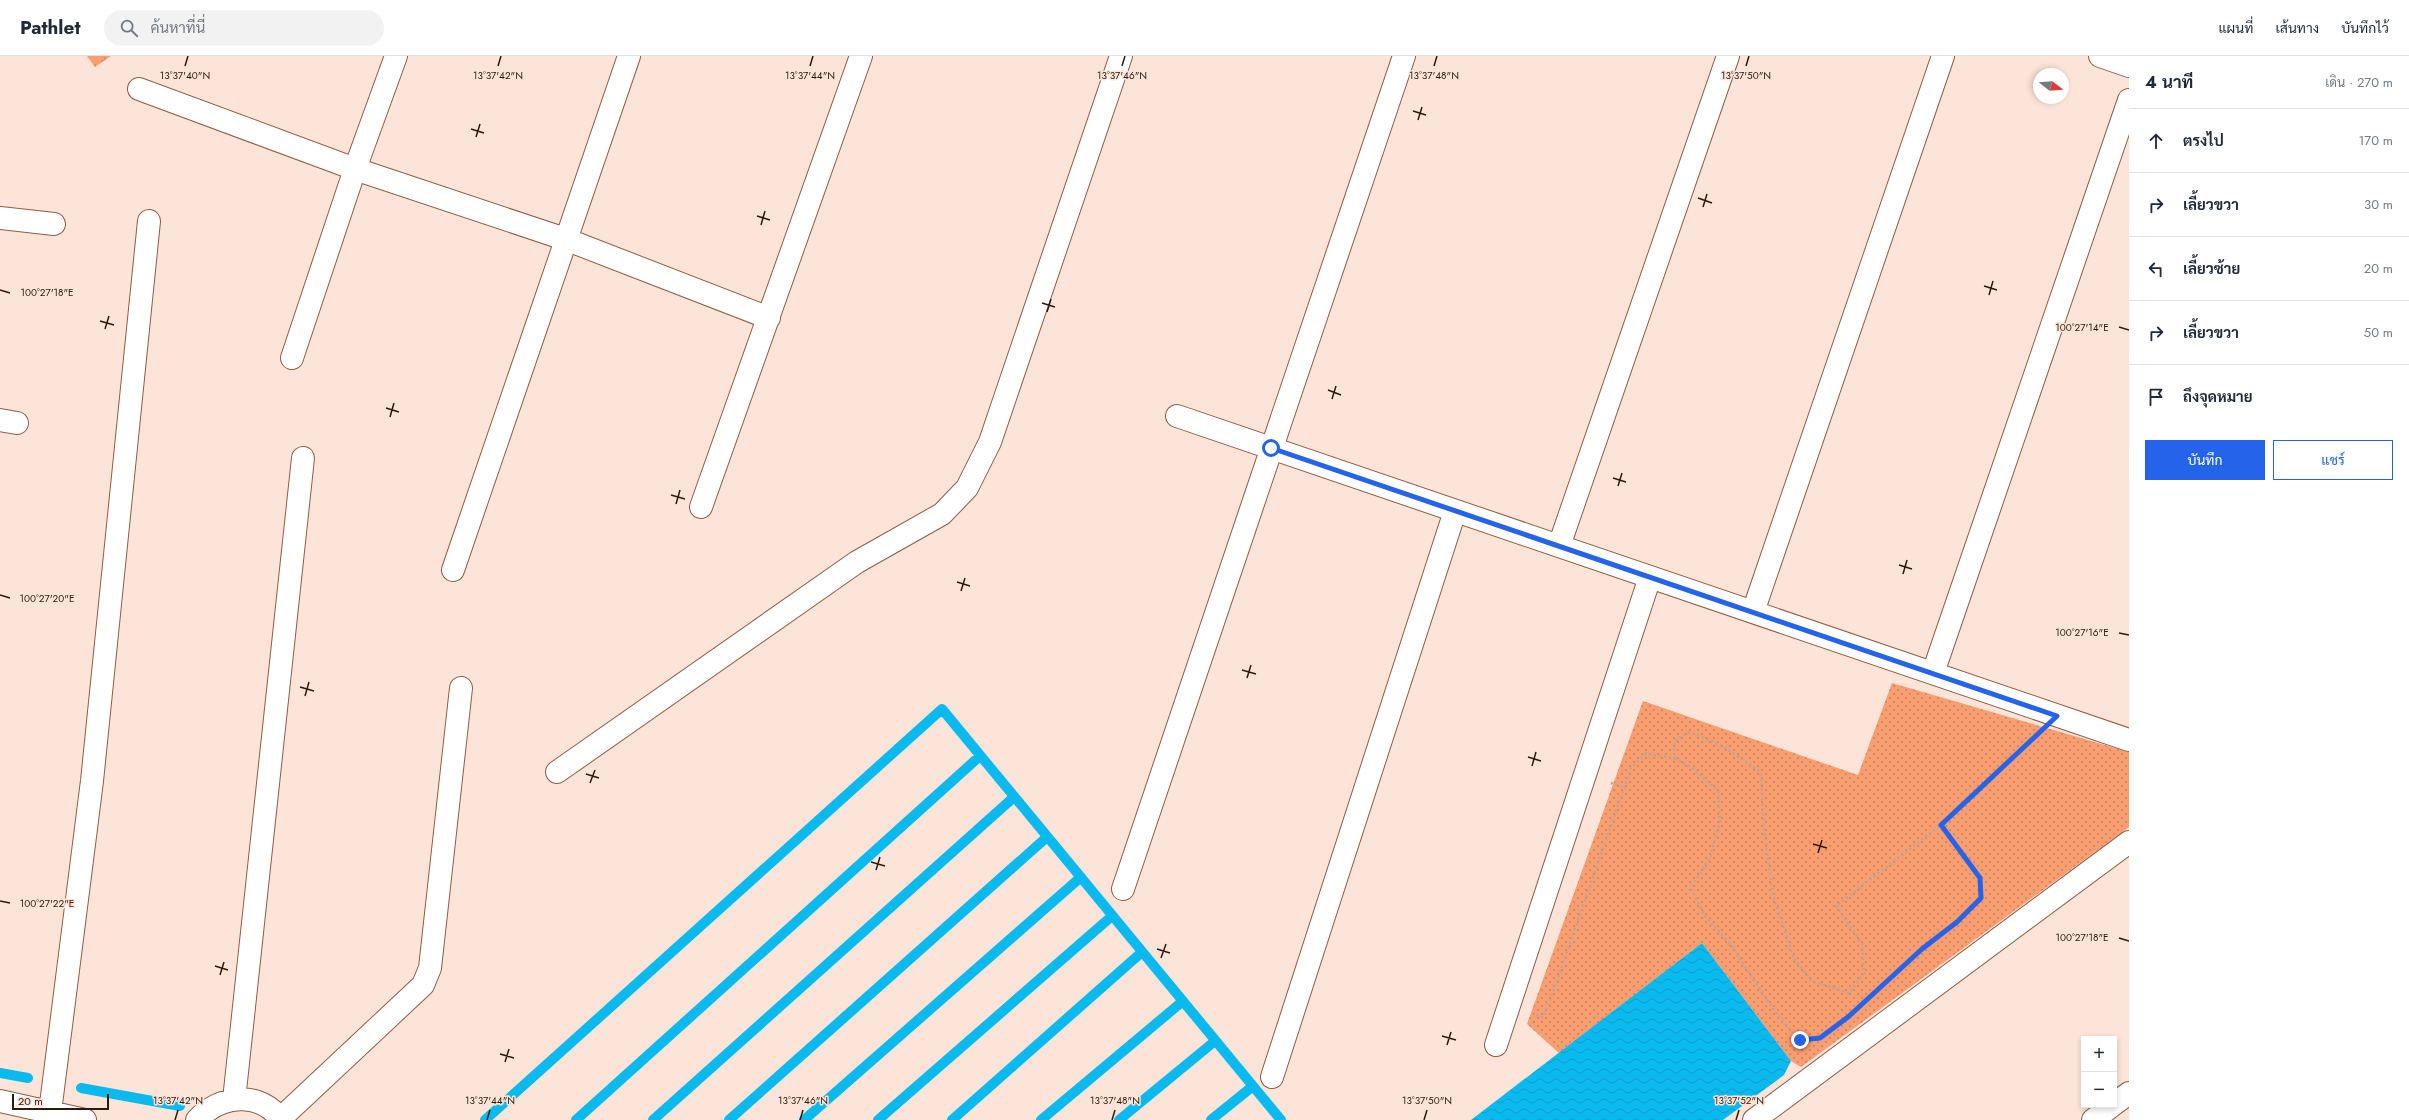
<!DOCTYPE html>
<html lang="th">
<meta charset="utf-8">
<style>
:root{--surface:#fff;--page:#f2f2f3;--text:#1f2937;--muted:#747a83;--line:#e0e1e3;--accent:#2563eb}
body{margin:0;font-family:Jost,Sarabun,sans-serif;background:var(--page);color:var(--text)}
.controls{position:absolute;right:12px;bottom:12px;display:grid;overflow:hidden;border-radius:0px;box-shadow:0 2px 6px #0003}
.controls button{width:36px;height:36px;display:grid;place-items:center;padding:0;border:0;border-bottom:1px solid var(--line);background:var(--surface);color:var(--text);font:20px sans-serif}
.compass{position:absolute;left:2033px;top:12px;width:36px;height:36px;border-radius:50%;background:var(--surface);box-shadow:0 2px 6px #0003;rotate:107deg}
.scale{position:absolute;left:12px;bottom:10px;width:97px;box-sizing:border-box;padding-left:4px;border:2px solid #2f190e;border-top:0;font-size:11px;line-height:14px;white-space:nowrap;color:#2f190e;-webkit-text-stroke:3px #fde4d8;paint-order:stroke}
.stop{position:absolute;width:12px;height:12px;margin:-9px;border:3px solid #2563eb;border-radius:50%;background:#fff}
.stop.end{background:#2563eb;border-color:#fff;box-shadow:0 1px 4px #0008}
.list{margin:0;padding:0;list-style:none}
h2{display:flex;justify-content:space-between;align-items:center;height:52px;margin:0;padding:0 16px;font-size:17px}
h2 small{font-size:13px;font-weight:400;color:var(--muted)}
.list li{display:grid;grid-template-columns:26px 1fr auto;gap:12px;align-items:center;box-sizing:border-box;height:64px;padding:0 16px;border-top:1px solid var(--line)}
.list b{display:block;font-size:15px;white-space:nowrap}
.list em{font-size:13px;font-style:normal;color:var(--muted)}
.actions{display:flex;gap:8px;padding:12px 16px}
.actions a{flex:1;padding:9px 0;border:1px solid var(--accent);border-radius:0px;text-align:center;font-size:14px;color:var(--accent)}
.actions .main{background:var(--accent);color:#fff}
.icon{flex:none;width:22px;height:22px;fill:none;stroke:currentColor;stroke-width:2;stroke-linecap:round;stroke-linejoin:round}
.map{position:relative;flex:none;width:2129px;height:1064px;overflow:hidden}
header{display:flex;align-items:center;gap:24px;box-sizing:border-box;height:56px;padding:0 20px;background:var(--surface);border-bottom:1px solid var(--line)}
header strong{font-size:19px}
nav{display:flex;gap:22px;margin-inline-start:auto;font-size:14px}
.search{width:280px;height:36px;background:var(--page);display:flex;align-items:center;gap:10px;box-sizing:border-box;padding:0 14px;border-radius:22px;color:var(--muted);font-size:15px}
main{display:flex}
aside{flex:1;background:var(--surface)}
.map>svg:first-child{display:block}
.wetland{fill:url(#wetland-marsh)}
.park{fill:url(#park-dots)}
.water{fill:url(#water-waves)}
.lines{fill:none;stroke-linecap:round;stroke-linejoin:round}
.stream{stroke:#0abaee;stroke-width:10}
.minor-casing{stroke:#925c42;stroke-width:24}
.path{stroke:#bba398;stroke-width:2.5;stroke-dasharray:2 3;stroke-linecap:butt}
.minor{stroke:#fff;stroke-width:22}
.route{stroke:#2563eb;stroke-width:5}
.ticks{fill:none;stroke:#2f190e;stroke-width:1.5}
.ticks-label{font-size:10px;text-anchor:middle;fill:#2f190e;stroke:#fde4d8;stroke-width:3;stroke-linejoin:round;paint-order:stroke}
</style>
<header>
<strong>Pathlet</strong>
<div class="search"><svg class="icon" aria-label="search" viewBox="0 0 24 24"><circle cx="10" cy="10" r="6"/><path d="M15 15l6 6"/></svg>ค้นหาที่นี่</div>
<nav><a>แผนที่</a><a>เส้นทาง</a><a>บันทึกไว้</a></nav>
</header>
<main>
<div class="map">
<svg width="2129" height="1064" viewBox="0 0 2129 1064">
<defs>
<pattern id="wetland-marsh" width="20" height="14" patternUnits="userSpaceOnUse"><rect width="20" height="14" fill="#f99e71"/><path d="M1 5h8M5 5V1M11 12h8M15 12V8" fill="none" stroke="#ca805b"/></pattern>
<pattern id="park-dots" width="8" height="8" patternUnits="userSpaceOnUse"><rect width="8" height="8" fill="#f99e71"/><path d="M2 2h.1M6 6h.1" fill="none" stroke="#ca805b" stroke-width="1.8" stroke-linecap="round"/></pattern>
<pattern id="water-waves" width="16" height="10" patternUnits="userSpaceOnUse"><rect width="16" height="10" fill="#0abaee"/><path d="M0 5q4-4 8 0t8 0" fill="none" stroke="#0b9fcb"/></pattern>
</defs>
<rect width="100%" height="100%" fill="#fde4d8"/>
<path class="wetland" d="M87,0h24l-16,11z"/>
<path class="park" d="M1892,627l237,69v75l-328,240 -10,-6 -89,-118 -143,110 -32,-29 116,-323 215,74z"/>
<path class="water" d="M1702,887l89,118 -7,14 -61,45h-252z"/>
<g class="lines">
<path class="stream" d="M0,1017l28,5
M81,1032l99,18
M485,1064l457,-411 339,411
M576,1064l404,-364
M653,1064l361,-323
M729,1064l318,-283
M804,1064l277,-243
M878,1064l234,-204
M952,1064l190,-168
M1041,1064l142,-119
M1119,1064l96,-79
M1211,1064l42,-34"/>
<defs>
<path id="minor" d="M2100,0l29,10
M139,33l216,80 210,70 204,79
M0,162l54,6
M292,302l63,-189 41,-113
M1177,360l952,324
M0,364l17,3
M701,451l160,-451
M1559,490l169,-490
M453,514l176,-514
M1753,556l190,-556
M1933,617l196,-573
M557,716l300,-210 85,-48 25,-26 23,-46 131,-386
M1123,833l281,-833
M1496,989l154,-468
M1272,1021l183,-566
M234,1044l69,-642
M0,1045l85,19
M2114,1048l15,-11
M280,1063l143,-134 7,-17 31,-280
M49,1064l43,-339 57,-560
M197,1064c23,-25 63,-30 84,0
M1754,1064l375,-278
M2093,1064l20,-15"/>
</defs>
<use href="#minor" class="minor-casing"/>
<path class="path" d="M1611,727l13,4
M1874,937l48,-44 35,-27 24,-24 -1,-20 -39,-53
M1536,959l7,2 6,-14 82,-235 15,-14 28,4
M1815,983l-15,1 -22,-24 -48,-72 -25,-28 -14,-28 19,-30 10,-37 -2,-31 -26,-22 -18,-10 1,-17 13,-9c28,8 50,24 73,41l3,56 9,67 21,63 18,22 37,12 15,-20 -2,-29 -26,-38 115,-89 83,-80"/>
<use href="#minor" class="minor"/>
</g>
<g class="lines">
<path class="route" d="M1271,392l786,268 -116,109 39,53 1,20 -24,24 -35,27 -74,68 -28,21 -20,2"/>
</g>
<path class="ticks" d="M185,10l3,-10M498,10l3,-10M810,10l3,-10M1122,10l3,-10M1434,10l3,-10M1746,10l3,-10M1413,55l13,4M1418,64l4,-13M471,73l13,4M476,81l4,-13M1698,142l14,5M1703,151l4,-13M757,160l13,4M761,169l4,-14M1984,230l13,4M0,234l10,3M1989,239l4,-14M1042,247l13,4M1047,256l4,-13M100,265l14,4M2119,271l10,3M105,273l4,-13M1328,334l13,5M1332,343l4,-13M386,352l13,4M390,361l4,-14M1613,422l13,4M1618,430l4,-13M671,439l14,4M676,448l4,-14M1899,509l13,4M1903,518l4,-14M957,526l13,4M961,535l4,-13M0,539l10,3M2119,577l10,2M1242,614l14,4M1247,622l4,-13M300,631l14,4M305,640l4,-14M1528,701l13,4M1532,710l4,-14M586,718l13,4M590,727l5,-13M1813,788l14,4M1818,797l4,-13M871,806l14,4M876,814l4,-13M0,845l10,2M2119,882l10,3M1157,893l13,4M1161,902l5,-14M215,910l13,4M220,919l4,-13M1442,980l14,4M1447,989l4,-13M500,998l14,4M505,1006l4,-13M175,1064l3,-10M487,1064l3,-10M800,1064l3,-10M1112,1064l3,-10M1424,1064l3,-10M1736,1064l3,-10"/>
<g class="ticks-label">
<text x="185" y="23">13°37'40"N</text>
<text x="498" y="23">13°37'42"N</text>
<text x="810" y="23">13°37'44"N</text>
<text x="1122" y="23">13°37'46"N</text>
<text x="1434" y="23">13°37'48"N</text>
<text x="1746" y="23">13°37'50"N</text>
<text x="47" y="240">100°27'18"E</text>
<text x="2082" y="275">100°27'14"E</text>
<text x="47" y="546">100°27'20"E</text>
<text x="2082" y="580">100°27'16"E</text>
<text x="47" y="851">100°27'22"E</text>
<text x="2082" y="885">100°27'18"E</text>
<text x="178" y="1048">13°37'42"N</text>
<text x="490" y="1048">13°37'44"N</text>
<text x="803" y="1048">13°37'46"N</text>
<text x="1115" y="1048">13°37'48"N</text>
<text x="1427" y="1048">13°37'50"N</text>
<text x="1739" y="1048">13°37'52"N</text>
</g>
</svg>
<div class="controls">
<button>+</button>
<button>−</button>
</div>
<svg class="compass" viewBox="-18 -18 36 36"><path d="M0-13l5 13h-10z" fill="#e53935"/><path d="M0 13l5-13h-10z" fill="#747a83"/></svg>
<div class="scale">20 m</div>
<div class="stop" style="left:1271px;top:392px"></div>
<div class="stop end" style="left:1800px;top:984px"></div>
</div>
<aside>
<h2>4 นาที<small>เดิน · 270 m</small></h2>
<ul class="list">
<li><svg class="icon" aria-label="ahead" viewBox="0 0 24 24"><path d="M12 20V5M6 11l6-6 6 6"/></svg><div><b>ตรงไป</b></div><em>170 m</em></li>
<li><svg class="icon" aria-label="right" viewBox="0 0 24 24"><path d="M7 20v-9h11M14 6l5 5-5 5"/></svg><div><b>เลี้ยวขวา</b></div><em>30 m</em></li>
<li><svg class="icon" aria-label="left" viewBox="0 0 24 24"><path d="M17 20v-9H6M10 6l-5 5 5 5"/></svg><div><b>เลี้ยวซ้าย</b></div><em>20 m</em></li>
<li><svg class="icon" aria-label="right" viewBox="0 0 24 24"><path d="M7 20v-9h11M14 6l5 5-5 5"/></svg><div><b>เลี้ยวขวา</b></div><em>50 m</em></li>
<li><svg class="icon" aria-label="arrive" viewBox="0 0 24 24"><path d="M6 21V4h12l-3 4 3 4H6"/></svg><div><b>ถึงจุดหมาย</b></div></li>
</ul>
<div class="actions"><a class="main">บันทึก</a><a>แชร์</a></div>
</aside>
</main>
